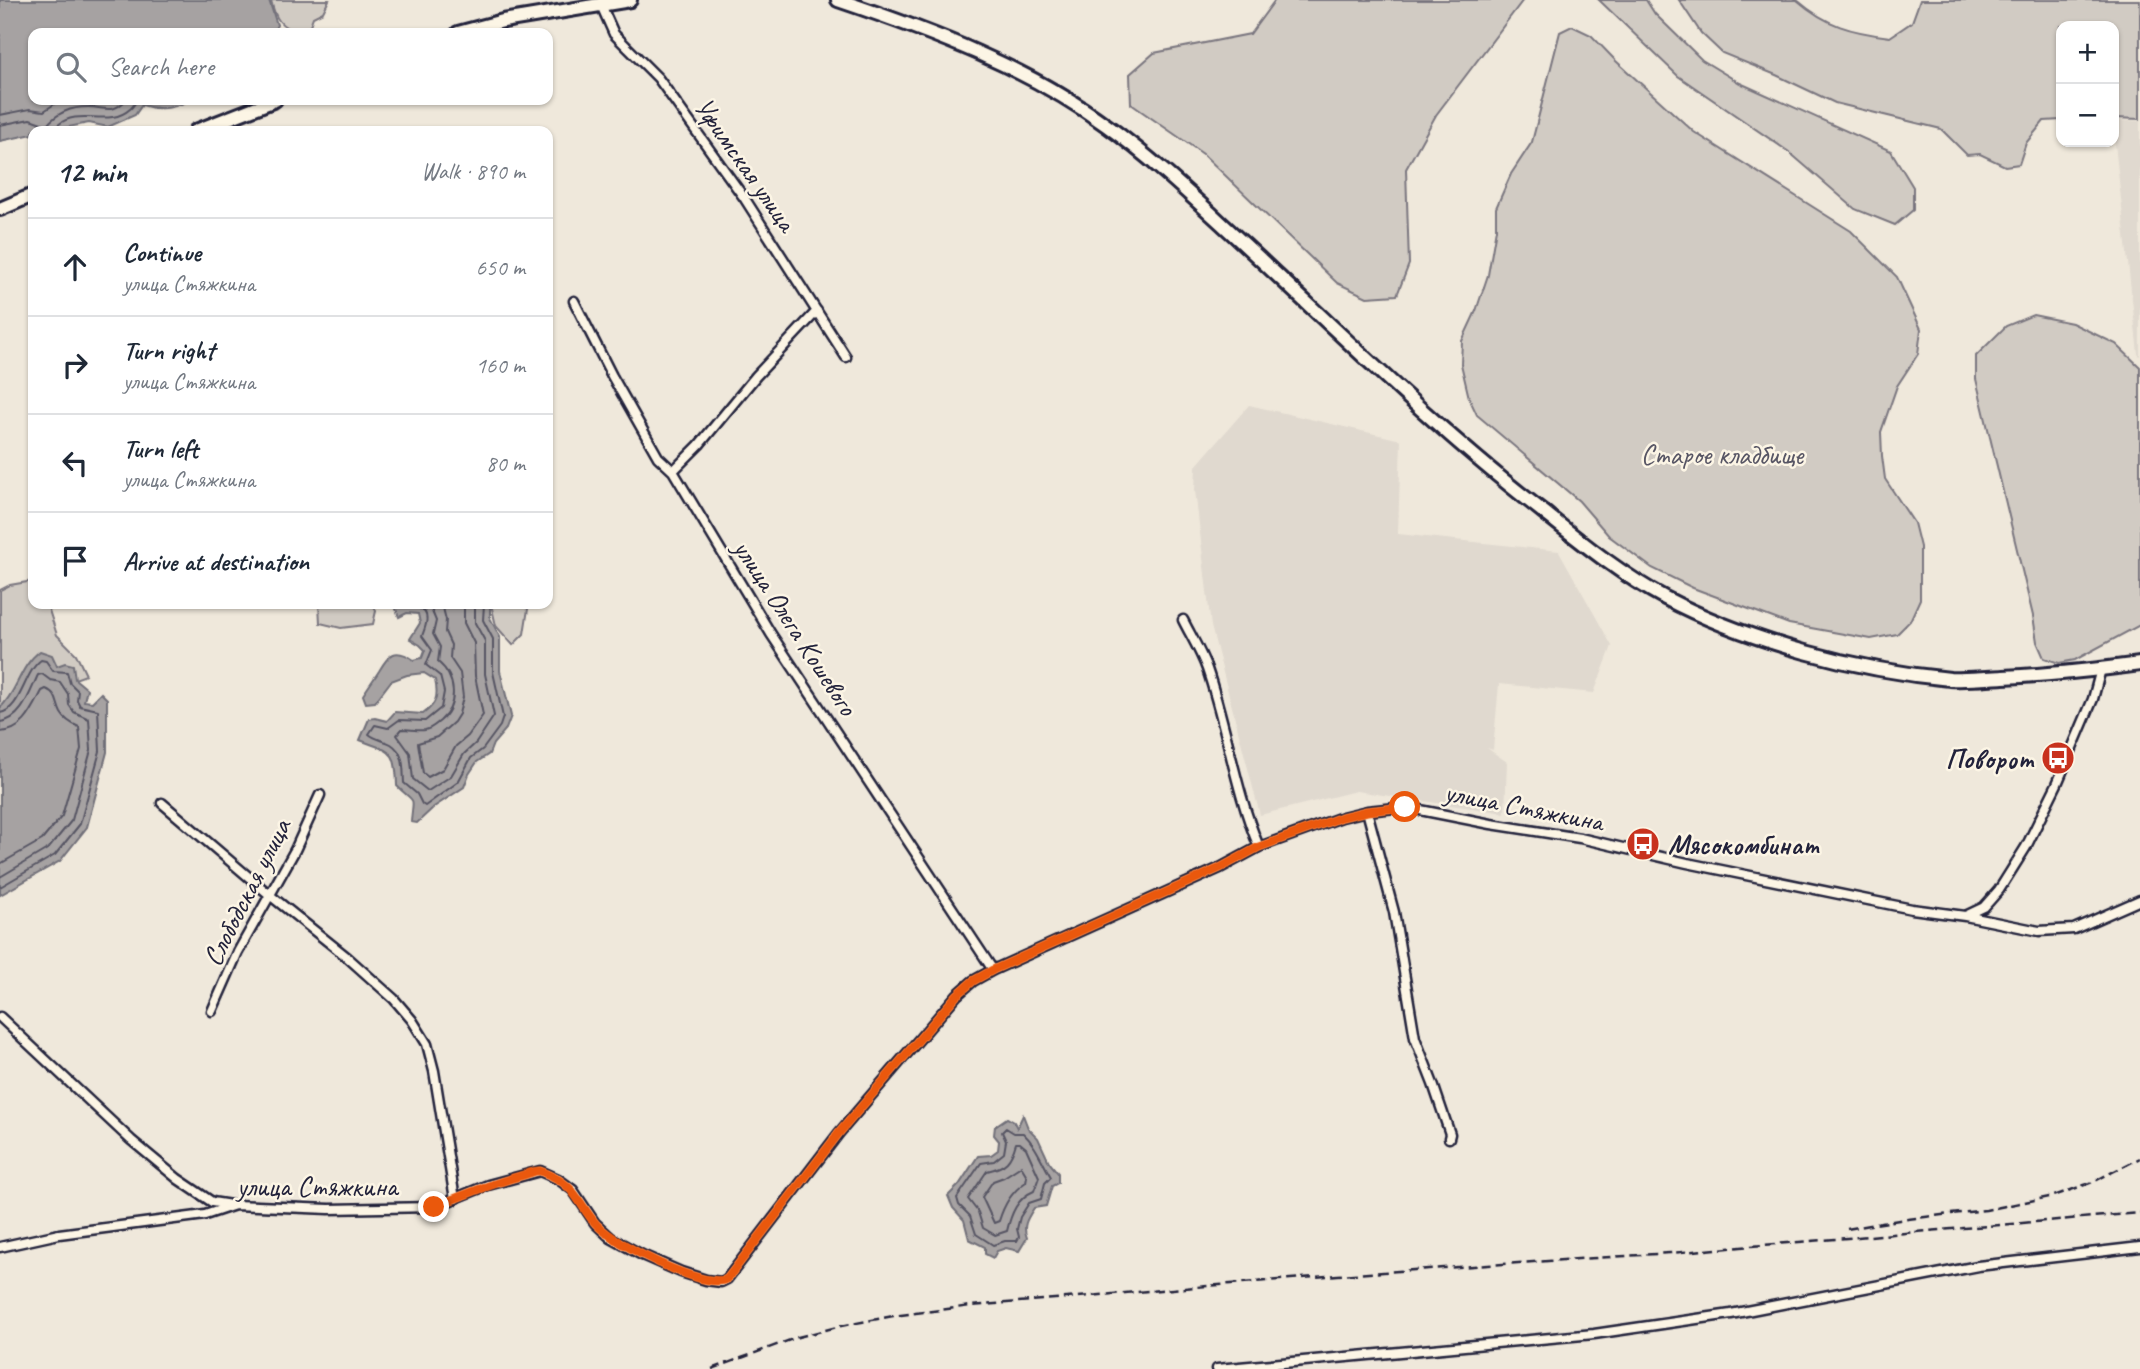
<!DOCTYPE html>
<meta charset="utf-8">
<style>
:root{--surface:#fff;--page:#f6f6f7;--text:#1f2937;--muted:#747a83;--line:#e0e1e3}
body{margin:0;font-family:Caveat,sans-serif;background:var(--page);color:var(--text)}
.controls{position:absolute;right:21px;top:21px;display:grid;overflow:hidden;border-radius:14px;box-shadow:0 2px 5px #0004}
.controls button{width:63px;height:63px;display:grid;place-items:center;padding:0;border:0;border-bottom:2px solid var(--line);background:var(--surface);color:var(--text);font:35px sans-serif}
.stop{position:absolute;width:21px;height:21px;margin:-16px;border:5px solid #ea580c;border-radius:50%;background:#fff}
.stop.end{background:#ea580c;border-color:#fff;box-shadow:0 2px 7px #0008}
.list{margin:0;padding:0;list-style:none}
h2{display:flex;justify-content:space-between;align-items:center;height:91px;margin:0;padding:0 28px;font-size:30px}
h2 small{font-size:23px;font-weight:400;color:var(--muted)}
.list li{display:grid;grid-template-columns:46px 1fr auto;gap:21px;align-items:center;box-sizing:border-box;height:98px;padding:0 28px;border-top:2px solid var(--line)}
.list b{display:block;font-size:26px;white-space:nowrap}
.list p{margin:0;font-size:23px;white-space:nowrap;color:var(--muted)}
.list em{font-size:23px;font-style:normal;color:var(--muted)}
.icon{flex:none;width:38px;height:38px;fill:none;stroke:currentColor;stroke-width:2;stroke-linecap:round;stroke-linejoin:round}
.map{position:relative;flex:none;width:2140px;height:1369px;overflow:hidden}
.search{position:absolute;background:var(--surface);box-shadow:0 2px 5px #0004;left:28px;top:28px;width:525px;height:77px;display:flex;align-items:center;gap:18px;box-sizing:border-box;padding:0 24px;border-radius:14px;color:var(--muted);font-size:26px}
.panel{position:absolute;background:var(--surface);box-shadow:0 2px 5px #0004;left:28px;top:126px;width:525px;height:483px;border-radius:14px}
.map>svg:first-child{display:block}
.built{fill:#e0d9cf}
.green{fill:#d1cbc3;stroke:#7a767f;stroke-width:2}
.water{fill:#a6a2a2;stroke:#716f79;stroke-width:2}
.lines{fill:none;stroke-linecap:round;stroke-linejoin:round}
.shore{stroke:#575564;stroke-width:2}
.street-casing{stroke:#22223b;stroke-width:13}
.primary-casing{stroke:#22223b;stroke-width:18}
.street{stroke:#fcf5e5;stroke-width:8}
.primary{stroke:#fcf5e5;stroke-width:12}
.rail{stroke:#22223b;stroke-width:2.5;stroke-dasharray:10 5;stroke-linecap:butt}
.route{stroke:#ea580c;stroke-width:9}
.labels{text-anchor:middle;stroke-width:5;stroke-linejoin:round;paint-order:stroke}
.street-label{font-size:28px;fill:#22223b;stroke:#fcf5e5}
.park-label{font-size:28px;fill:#575564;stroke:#fcf5e5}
.poi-label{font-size:28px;font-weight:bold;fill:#22223b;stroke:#fcf5e5;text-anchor:end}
</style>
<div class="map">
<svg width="2140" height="1369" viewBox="0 0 2140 1369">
<rect width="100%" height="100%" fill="#efe8db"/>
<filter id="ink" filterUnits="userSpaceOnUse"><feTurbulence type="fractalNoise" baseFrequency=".0143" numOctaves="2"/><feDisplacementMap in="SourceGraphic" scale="14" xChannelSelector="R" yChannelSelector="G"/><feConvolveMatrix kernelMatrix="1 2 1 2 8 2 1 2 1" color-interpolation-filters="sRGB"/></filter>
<g filter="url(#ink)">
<path class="built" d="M2114,120l26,1v235l-2,-2 -24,-219z
M1249,405l152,35 -3,94 161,17 53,95 -18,47 -95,-9 -6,66 -6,-2 20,14 -2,51 -149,-22 -96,24 -49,-189 -16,-136 1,-24z"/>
<path class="green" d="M271,0h58l-6,12 -10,5 -4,11 -11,5c-18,-7 -23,-14 -27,-33z
M1275,0h248l-87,115 -30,54 3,95 -12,31 -30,2 -30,-14 -134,-129 -72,-50 -1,-30 24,-21 96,-19z
M1599,0h47l9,14 47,46 38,23 151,68 22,36v23l-18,15 -40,-16 -66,-57 -111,-76z
M1679,0h118c30,26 54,32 93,37l22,-15 8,-22h220v119l-26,-1v-92h-53v94l-17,1 -18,22 -7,21 -14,2 -25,-12 -13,1 -26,-26 -106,-26 -59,-28 -54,-22 -21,-20z
M1572,26l19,9 25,26 78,71 157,99 46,46 24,52 -3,25 -21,32 -16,46 1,24 3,23 29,44 6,24v52l-10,22 -13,13 -26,5 -82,-15 -96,-36 -41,-20 -43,-32 -30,-35 -102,-86 -8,-17 -8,-34 1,-23 14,-30 12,-36 8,-46v-21l15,-34 21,-32 28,-110z
M2033,315l39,8 44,21 24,23v258l-65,35 -16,3 -15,-5 -7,-16 -4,-26 -57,-237v-23l30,-30z
M33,581v23h14l10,31 19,19 10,21 -11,4 -32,-13 -43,42v-118l10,-5z
M319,604h54l3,7 -3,13 -32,4 -21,-5z
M491,604h34l3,5 -4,25 -11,11 -17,-19z"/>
<path class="water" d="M0,0h269l8,25 -4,8h-240v67h157c-16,9 -31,11 -48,5l-7,10 -27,12 -19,-4 -41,8h-15v3l-33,7z
M391,604h99v14l10,19v34l11,45 -5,13 -13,15 -4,10 -12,8 -8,12 -5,13 -30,20 -17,16 -6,-1c2,-28 6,-16 -14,-36 -1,-38 -5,-33 -37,-46l9,-21 6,-1 12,3 8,-9 28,2c13,-10 16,-17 12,-34l-11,-7 -17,2 -16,6 -16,21 -9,1 -3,-8c5,-8 11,-16 16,-24 10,-17 16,-24 35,-11l8,-2 3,-8 -5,-5 -10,-6 10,-16 -2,-9 -11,-1 -8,4 -3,-8z
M40,651l12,4 5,11 8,-3 8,2 2,14 12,10 -3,12 8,1 9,-9 6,6v53l-20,75 -27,34 -60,34v-187c18,-17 19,-41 40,-57z
M1023,1115l5,13 10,10 11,24 9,11v10l-6,3 -6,20 -12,2c-7,11 -12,18 -7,30l-8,13 -13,-3 -9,3 -4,7 -8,-4v-7l-16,-8 -5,-19 -11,-12 -5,-12 11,-11 19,-29 13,-1 7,-5 1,-9 -5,-6 1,-9 12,-8 7,4 3,6z"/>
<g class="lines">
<path class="shore" d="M0,115l30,-6 14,2 12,-8 15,-3
M0,125l30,-6 17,6c10,-12 25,-18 41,-18 17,0 23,8 38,-7
M57,131l1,-6c21,-18 51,3 72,-16 3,-2 5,-6 7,-9
M401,604c6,2 13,1 18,4 13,5 6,20 3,28l10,14 -6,15 14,11 4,16 -3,16 -16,13 -26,-1 -11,8 -13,-3 -6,9c7,6 15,6 22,10 14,9 12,24 13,39l13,11 5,10 3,2 33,-24 13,-24 12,-9 17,-23 3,-9 -10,-45v-33l-10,-19 1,-16
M429,604l7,17 -3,13 7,13 -2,15c18,15 21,43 2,59 -5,4 -9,8 -15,9 -7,1 -15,-1 -23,-1l-5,6 13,18 3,26 15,12 23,-15 13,-22 12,-11 18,-27 -9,-42v-33l-10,-18v-19
M442,604l4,16 -1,12 6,13 -1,13 10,15 3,24 -4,17 -5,8 -17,15 -19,6 5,30 5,4 15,-8 13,-23 12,-10 15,-21 -8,-39 -1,-33 -10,-20v-19
M0,713c21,-3 24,-41 41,-53l5,1 7,10 14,1 3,11 8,8 -1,9 3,6 18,4 2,41 -20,73 -25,31 -55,32
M0,722c22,-2 30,-30 38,-47l4,-1 8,6 10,2 8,12 1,11 5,7 15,7 2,31 -19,70 -23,28 -49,29
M0,732c24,-1 32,-22 42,-41l4,-2c12,5 10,14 15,24 4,7 11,11 18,14l2,22 -19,67 -20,24 -42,24
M1006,1128l8,5h9c13,12 19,29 28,44l-6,6 -4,16 -12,4 -9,14 -3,12 2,8 -2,4h-12l-12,4 -17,-11 -6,-18 -11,-11 -2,-7 24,-35 13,-2 10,-8 2,-12 -4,-9z
M1016,1143h4l6,5 13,29 -5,14c-17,7 -23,23 -27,40l-12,4 -12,-7 -5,-16 -10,-13 19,-28c19,-4 24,-10 29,-28z
M1021,1166l6,10 -1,6c-15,10 -22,23 -27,39l-5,2 -12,-26 11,-16 11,-4z"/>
<defs>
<path id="street" d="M601,5l13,29 44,44 87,121 101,158
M574,301l38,75 46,81 15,14 98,163 222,336
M673,471l26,-26 57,-69 61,-65
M1183,620c8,16 18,32 24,49 20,58 28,121 52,178
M162,803l109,93 76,61 47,42 18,21 15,24 7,27 21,128
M1367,811l27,101 21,126 18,46 17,50 -1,4
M1965,916l74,15 35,-2 66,-29
M212,1011l26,-59 57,-102 25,-55
M0,1017l131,123 47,39 34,23 19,3
M0,1247l59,-13 146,-19 30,-10 94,4 105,-2 54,-22 52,-14 18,8 15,11 22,33 16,15 31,17 39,17 25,8 15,2 6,-3 112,-146 118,-138 16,-14 20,-11 227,-102 39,-21 83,-30 25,-6 38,-4 86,17 89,14 107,25 225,46 53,7 19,-9 15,-17 27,-43 31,-63 36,-85 8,-30
M1217,1369l22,-2
M1239,1369v-2l355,-33 137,-20 247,-48 162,-19"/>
<path id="primary" d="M838,0c92,31 189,67 268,125 50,36 94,79 139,120 97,90 191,184 296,265 39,31 79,64 124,88 84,44 191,72 285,81 17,1 36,-1 53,-2 46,-2 92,-7 137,-13
M458,33l45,-12 127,-21
M196,131l79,-31
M0,209l33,-14"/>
</defs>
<use href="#street" class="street-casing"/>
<use href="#primary" class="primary-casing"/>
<use href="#street" class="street"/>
<use href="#primary" class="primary"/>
<path class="rail" d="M1847,1229l52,-9 87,-10 68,-14 39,-14 47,-24
M712,1369l86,-32 43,-11 52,-10 78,-10 367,-31 332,-22 470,-40"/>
</g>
</g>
<g class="lines" filter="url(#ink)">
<path class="route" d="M434,1207c29,-12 56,-23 86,-31 6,-1 15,-6 20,-5 4,1 7,3 10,4 28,13 29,31 47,50 18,19 106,65 130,54l112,-146 118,-138 16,-14 20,-11 227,-102 39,-21 83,-30 25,-6 38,-4"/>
</g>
<defs>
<symbol id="bus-disc" viewBox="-11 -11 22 22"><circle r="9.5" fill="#c8321e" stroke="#fcf5e5"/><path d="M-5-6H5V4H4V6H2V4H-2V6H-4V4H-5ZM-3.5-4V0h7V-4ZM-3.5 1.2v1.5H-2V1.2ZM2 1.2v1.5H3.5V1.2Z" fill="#fff"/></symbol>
</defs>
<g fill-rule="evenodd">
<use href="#bus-disc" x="2039" y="739" width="38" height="38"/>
<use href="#bus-disc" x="1624" y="825" width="38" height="38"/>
</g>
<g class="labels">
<g class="street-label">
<text transform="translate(746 164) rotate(55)" y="10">Уфимская улица</text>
<text transform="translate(796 627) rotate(57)" y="10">улица Олега Кошевого</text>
<text transform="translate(1524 806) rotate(11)" y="10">улица Стяжкина</text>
<text transform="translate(246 892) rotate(-63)" y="10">Слободская улица</text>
<text x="317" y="1196">улица Стяжкина</text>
</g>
<g class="park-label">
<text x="1722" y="464">Старое кладбище</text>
</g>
<g class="poi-label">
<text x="2034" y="768">Поворот</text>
<text x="1668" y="854" text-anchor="start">Мясокомбинат</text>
</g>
</g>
</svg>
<div class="controls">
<button>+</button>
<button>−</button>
</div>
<div class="stop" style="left:1405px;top:807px"></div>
<div class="stop end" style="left:434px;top:1207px"></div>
<div class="search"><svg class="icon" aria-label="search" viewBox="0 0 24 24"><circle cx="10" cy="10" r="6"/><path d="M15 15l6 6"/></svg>Search here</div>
<section class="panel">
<h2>12 min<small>Walk · 890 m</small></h2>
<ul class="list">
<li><svg class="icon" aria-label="ahead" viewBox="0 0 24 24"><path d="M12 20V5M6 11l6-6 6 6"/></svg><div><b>Continue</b><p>улица Стяжкина</p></div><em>650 m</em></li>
<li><svg class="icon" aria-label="right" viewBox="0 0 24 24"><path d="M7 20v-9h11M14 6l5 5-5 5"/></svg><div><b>Turn right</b><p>улица Стяжкина</p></div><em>160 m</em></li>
<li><svg class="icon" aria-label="left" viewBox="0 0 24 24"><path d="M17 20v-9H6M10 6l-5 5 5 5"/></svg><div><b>Turn left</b><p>улица Стяжкина</p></div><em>80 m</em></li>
<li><svg class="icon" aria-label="arrive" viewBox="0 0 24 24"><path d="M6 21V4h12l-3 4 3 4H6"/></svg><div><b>Arrive at destination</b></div></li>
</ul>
</section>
</div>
